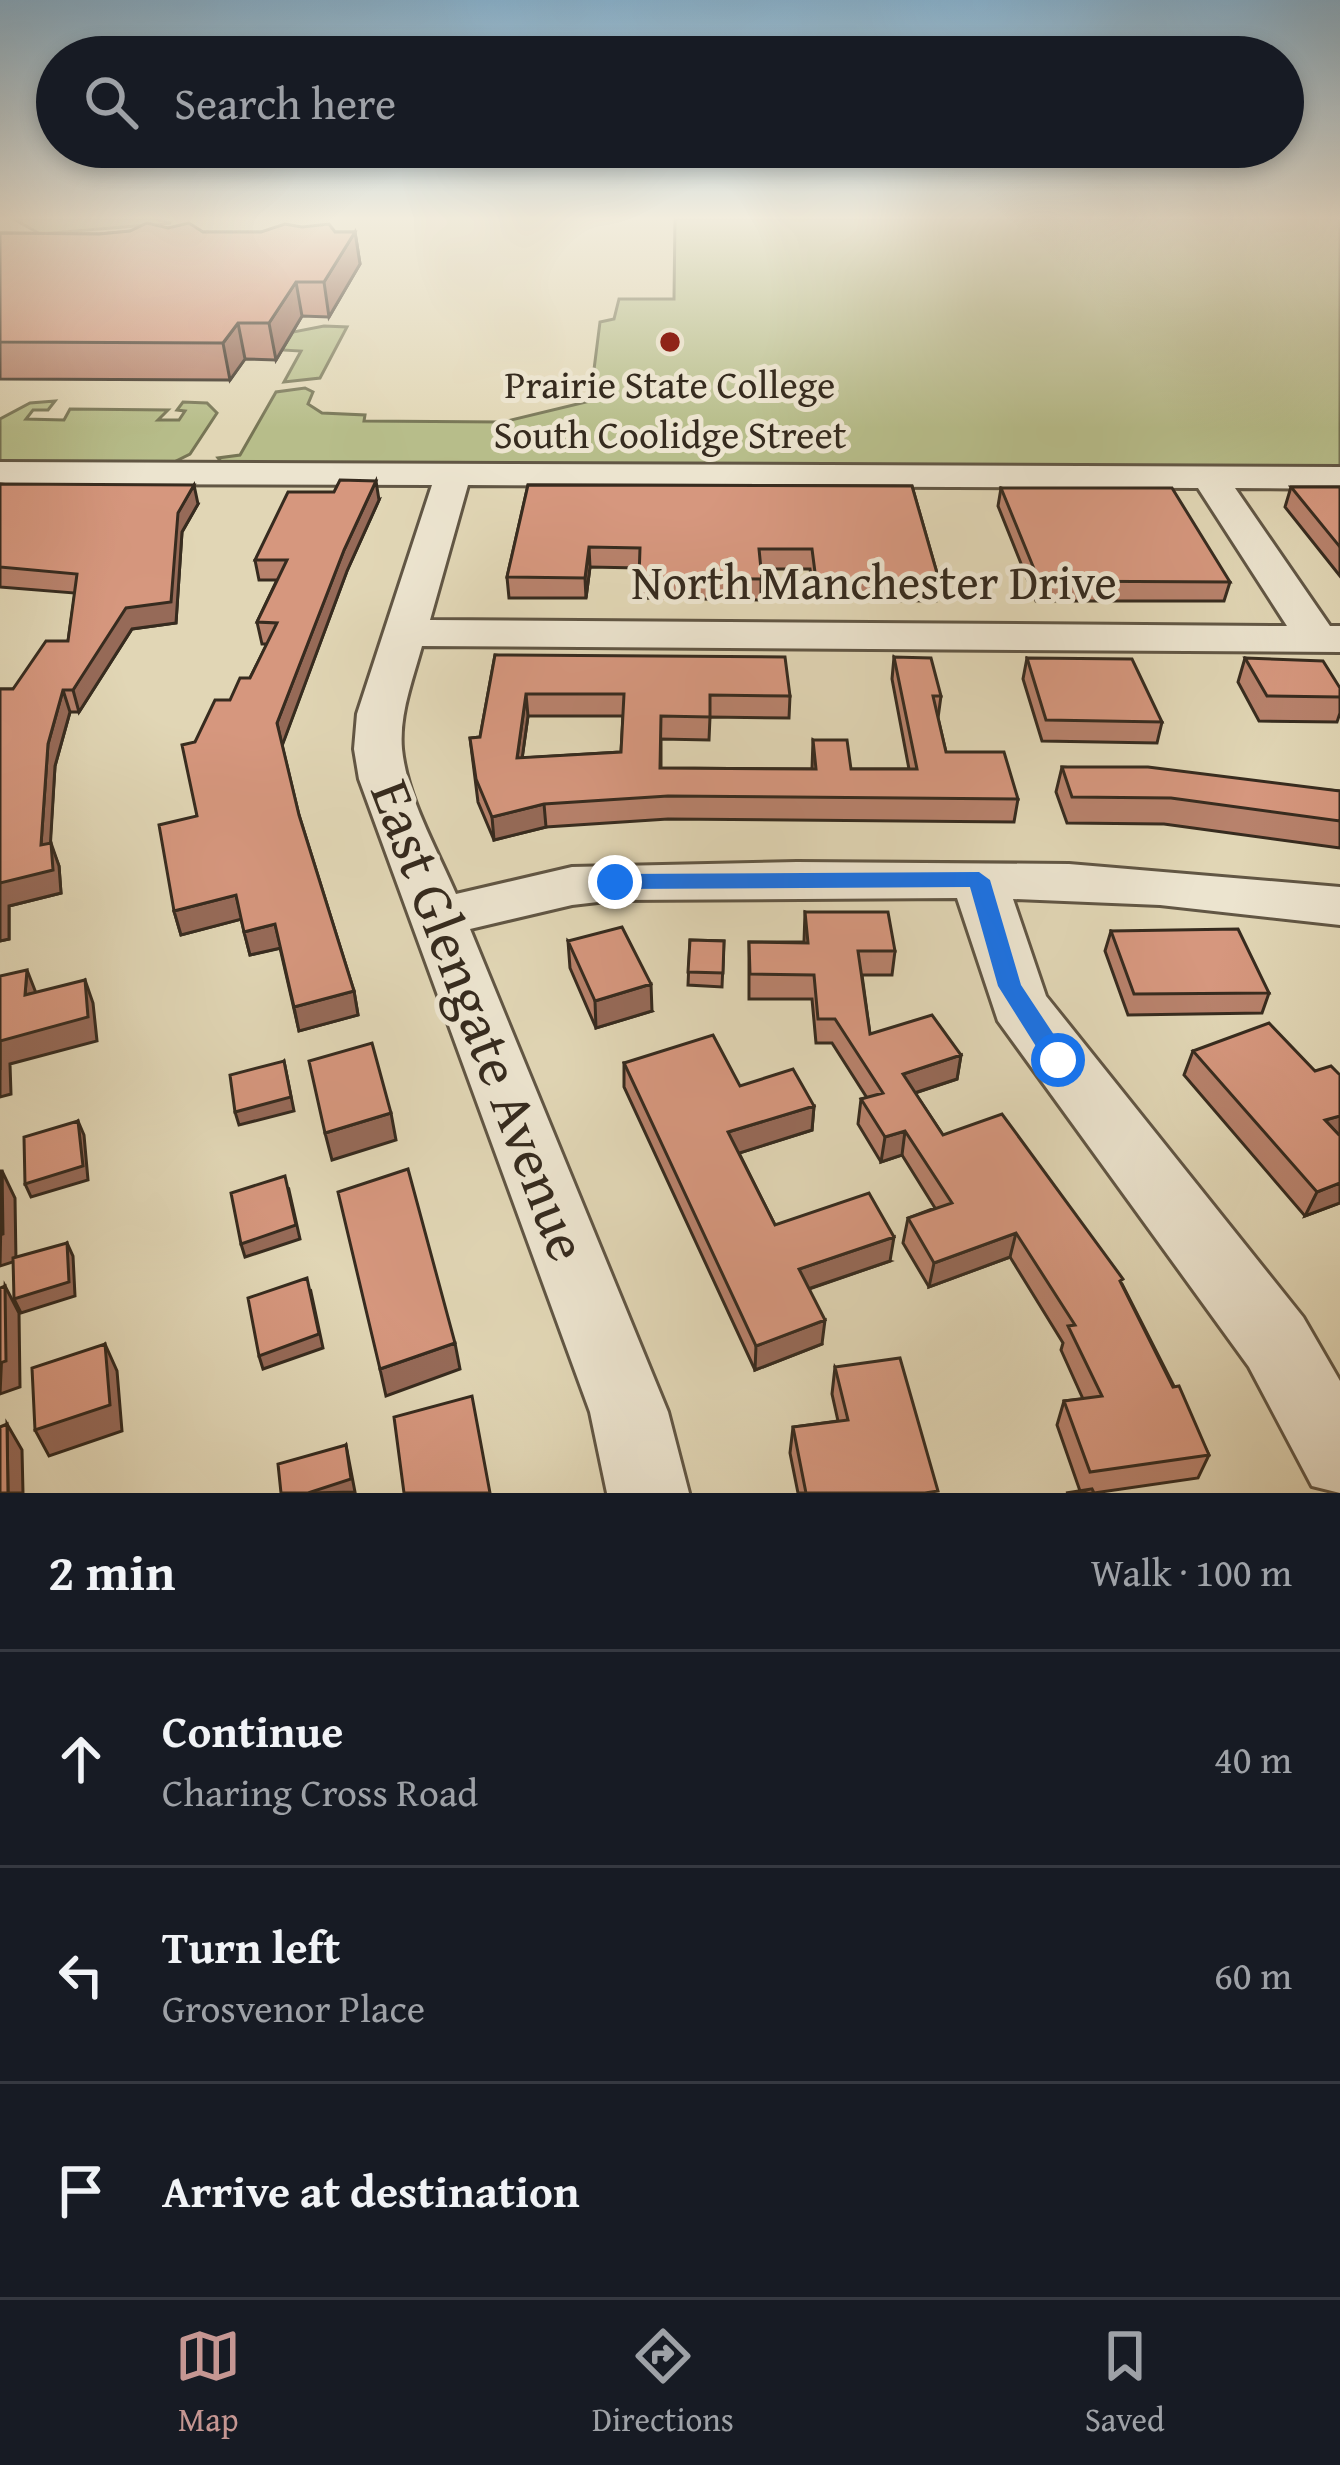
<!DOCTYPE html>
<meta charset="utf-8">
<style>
:root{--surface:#171b24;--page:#242831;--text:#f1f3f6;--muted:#9ea1a6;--line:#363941;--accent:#c59692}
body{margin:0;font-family:"Gentium Book Plus",serif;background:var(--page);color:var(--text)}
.stop{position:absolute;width:36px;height:36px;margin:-27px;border:9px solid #1a73e8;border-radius:50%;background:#fff}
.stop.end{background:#1a73e8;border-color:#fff;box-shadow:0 3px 12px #0008}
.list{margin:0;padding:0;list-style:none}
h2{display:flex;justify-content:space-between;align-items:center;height:156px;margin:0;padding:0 48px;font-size:51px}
h2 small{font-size:39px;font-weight:400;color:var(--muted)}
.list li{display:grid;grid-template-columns:78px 1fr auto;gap:36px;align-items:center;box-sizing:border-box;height:216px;padding:0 48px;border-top:3px solid var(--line)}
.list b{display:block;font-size:45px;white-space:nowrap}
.list p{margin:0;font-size:39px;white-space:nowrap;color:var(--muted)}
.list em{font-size:39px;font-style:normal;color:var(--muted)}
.icon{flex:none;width:66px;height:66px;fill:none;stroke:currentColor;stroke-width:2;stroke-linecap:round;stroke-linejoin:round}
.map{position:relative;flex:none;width:1340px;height:1493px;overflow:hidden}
.search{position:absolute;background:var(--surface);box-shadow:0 6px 18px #0003;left:36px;right:36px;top:36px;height:132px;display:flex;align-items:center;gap:30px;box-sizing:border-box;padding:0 42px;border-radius:66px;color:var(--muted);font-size:45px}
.sheet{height:804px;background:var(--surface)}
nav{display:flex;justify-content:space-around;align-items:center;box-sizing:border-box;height:168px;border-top:3px solid var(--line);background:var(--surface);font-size:33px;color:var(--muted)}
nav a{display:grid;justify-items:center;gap:6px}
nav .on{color:var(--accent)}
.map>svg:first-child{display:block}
.green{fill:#b7bd8a;stroke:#767454;stroke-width:3}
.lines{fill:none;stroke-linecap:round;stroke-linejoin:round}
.minor-casing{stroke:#615644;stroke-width:6}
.minor{fill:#ece4cf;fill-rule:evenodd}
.wall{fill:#b8826c;stroke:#362b1f;stroke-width:3;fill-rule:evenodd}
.shaded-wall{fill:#966a58;stroke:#362b1f;stroke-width:3}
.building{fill:#d6977e;stroke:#362b1f;stroke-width:3;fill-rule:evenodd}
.route{fill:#1a73e8}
.poi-dot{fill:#8f2418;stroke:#ece4cf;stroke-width:4.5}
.labels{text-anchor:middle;stroke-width:10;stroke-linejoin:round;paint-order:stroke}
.far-poi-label{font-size:39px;fill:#362b1f;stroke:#ece4cf}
.far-street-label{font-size:39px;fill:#362b1f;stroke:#ece4cf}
.street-label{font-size:48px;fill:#362b1f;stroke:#ece4cf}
.near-street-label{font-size:57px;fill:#362b1f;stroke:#ece4cf}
</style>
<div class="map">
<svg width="1340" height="1493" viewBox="0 0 1340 1493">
<rect width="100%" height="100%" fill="#e1d6b5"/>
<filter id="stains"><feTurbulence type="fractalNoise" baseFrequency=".00167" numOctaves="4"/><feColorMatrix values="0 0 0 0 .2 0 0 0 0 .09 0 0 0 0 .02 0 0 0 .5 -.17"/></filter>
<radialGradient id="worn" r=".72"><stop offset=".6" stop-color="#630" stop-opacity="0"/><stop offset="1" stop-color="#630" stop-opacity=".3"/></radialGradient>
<path class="green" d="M14,219h140l17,4 -131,11z
M675,219h665v252l-1118,-8 -4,-5 22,-3 36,-63 29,-4 8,4 -5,12 14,9 43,2 -1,6 139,1 87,-21 10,-79 14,-3 5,-20h55z
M324,326l23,1 -27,51 -36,4 17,-31 -19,-1 11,-18z
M55,401l-7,9h-15l-7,9 38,1 6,-11 98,1 -10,10h21l6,-9 -8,-1 6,-8 24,1 10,10 -27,41 -20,10 -170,3v-48l30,-16z"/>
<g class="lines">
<defs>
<path id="minor" d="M0,462l1340,5v22l-105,-1 95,138h10v26l-918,-6c-9,33 -23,68 -20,103 5,49 35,100 54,145l116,-27 225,-5 272,2 271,23v38l-180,-20 -147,-6 33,97 257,321 37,64v112l-28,-7 -63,-119 -251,-346 -41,-123 -342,2 -43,5 -102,24 198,483 21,81h-82l-17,-81 -231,-633 -5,-30 3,-35 75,-229 -432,-1zM468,485l730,3 89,138 -857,-6z"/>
</defs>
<use href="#minor" class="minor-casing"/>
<use href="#minor" class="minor"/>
</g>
<path class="wall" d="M168,228l35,4h152l5,32 -31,53 -27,-1 -26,44 -31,-1 -15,21 -230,-1v-146l99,1z
M0,484l198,20 -16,28 -6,91 -44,6 -53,83h-9l-15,54 -5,77 9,23 2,27 -52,13v33l-9,2v-252h13l55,-48 7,-48 -75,-6z
M528,485l384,1 27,94 -3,21 -121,-1 -5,-31h-49v31l-121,-2 -1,-30 -49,-1 -4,31h-77l-2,-21z
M1291,487h49v89l-55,-69z
M1001,488l229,94 -6,19h-188l-38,-95z
M379,500l-32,71 -65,174 17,70 55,176 4,24 -59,16 -19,-83 -30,7 -9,-36 -60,16 -7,-24 23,-95 -2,-74 55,-64 17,-34h-5l-5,-22 20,-42h-18l-4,-20z
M495,655l295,41 -1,22 -79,-1 -1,23 -48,-1v29l151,1 1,-29 38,29h58l-17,-90 2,-22 47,39 -3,22 8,34 72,47 -4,23 -346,-3 -122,8 -52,13 -16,-38 -8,-64 10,-1zM528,716h95l-2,36 -99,6z
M1027,658l135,64 -5,21 -115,-2 -19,-62z
M1245,658l95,30v25l-3,9 -78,-1 -21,-39z
M1062,767l278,24v57l-176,-24 -97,-1 -11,-31z
M805,912l90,39 -3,24h-30l8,59 91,21 -4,24 -42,14 28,42 179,149 87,171 -11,23 -104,15 -14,-2 -23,-66 7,-24 19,-2 -22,-49 2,-7 -53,-86 -81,30 -26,-44 5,-25 27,-10 -33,-53 -21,7 -23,-38 3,-25 6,-1 -35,-55h-16l-4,-44h-63v-57h55z
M1111,931l158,62 -7,20 -134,2 -23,-64z
M690,940l34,1 -2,46 -34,-2z
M568,941l84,70 -56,17 -26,-60z
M1193,1051l147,24v128l-35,13 -121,-141z
M624,1063l116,23 74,20 -2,24 -73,23 36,72 115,36 -81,28 13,55 -67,26 -131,-283z
M835,1367l90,126h-127l-8,-40 3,-26 45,-6 -6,-27z"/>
<path class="shaded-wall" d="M355,232l5,32 -31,53 -5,-35z
M296,282l6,34 -26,44 -7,-37z
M238,323l7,36 -15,21 -7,-37z
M376,481l3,19 -32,71 -65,175 -5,-23 67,-173z
M194,485l4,19 -16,28 -6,91 -44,6 -53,83 -6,-22z
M589,547l1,20 -4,31 -1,-20z
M63,690l7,22 -15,54 -6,102 -8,-23 7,-101z
M526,694l2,22 -9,65 -2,-23z
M544,804l2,23 -52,13 -2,-23z
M51,843l8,23 2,27 -52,13v33l-9,2v-58z
M236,895l6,24 -61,16 -7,-24z
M275,924l6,24 -31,7 -6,-23z
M27,970l9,23 -11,2z
M85,980l8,23 4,38 -87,23 1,30 -11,3v-56z
M651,984l1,27 -56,17 -1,-27z
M354,991l4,24 -59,16 -5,-24z
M961,1055l-4,24 -58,19 4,-24z
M284,1061l10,50 -55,14 -4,-13z
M814,1106l-2,24 -85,27 1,-25z
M391,1113l5,27 -64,20 -7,-27z
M1340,1116v21l-15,-17z
M78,1121l6,14 4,45 -57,17 -6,-13z
M905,1131l-3,24 -21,7 4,-25z
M2,1171l13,27 1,63 -16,5z
M1340,1183v20l-35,13 12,-24z
M289,1190l11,49 -55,18 -4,-13z
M1016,1233l-6,24 -81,30 5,-24z
M894,1237l-4,24 -94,32 3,-24z
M67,1243l6,13 2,40 -54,17 -7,-14z
M5,1286l14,27 1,74 -20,7z
M311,1292l12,56 -60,21 -4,-13z
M825,1320l-3,24 -67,26 1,-24z
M455,1343l5,26 -74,27 -6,-27z
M105,1344l12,27 5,60 -73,25 -14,-26z
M7,1424l15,26 1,43h-15z
M346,1445l9,47 -47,1z"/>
<path class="building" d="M147,223l21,5 21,-5 14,9h58l24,-8 17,3 27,-3 6,8h20l-31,50h-28l-27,41h-31l-15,20 -223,-1v-109l99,1 31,-3z
M340,480l36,1 -32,69 -67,173 22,92 55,176 -60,16 -19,-83 -31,8 -8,-37 -62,16 -15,-86 38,-9 -15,-71 13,-3 20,-42h15l10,-22h10l27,-55 -20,-1 30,-62h-32l33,-68h46z
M0,484l194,1 -16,28 -7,89 -45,6 -53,82h-10l-15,54 -7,101 10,-2 2,27 -53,13v-194h13l33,-48h22l9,-67 -77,-7z
M528,485l384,1 27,94h-123l-4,-31h-53l3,30 -123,-1 1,-30 -51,-1 -4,31 -78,-1z
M1291,487h49v60z
M1001,488h171l58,94 -191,-1z
M495,655l290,2 5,39 -80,-1v22l-49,-1 -1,52 156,1 -3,-29h34l4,29h66l-23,-112 37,1 10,38h-8l13,56h58l14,47 -350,-3 -124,8 -52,13 -16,-38 -6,-41 10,-1zM526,694h98l-3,58 -104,6z
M1027,658l105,1 30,63 -116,-2z
M1245,658l78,3 17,27v9l-73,-1z
M1062,767h86l192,24v30l-169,-23 -99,-1z
M805,912h83l7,39h-37l12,83 62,-19 29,40 -58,19 40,61 59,-21 121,165 -3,2 53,106 6,-1 30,69 -119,17 -26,-71 38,-5 -34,-70 7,-1 -59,-92 -82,30 -26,-45 44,-15 -47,-72 -20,6 -24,-38 22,-6 -48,-74h-17l-4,-44 -64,-1 -1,-32 59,1z
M622,927l29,57 -56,17 -27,-60z
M1238,929l31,64 -135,1 -23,-63z
M690,940l34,1 -1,32 -35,-1z
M27,970l-2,25 60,-15 3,37 -88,24v29v-94z
M1269,1023l46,48 16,-5 9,9v41l-15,4 15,16v47l-23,9 -124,-141z
M713,1035l27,51 53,-17 21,37 -86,26 47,93 94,-32 25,44 -95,32 26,51 -69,26 -132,-283z
M372,1043l19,70 -66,20 -16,-72z
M284,1061l7,36 -56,15 -5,-37z
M78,1121l5,45 -58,18 -1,-47z
M408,1169l47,174 -75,26 -42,-177z
M0,1171h2l1,63 -3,1z
M285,1176l11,49 -55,19 -10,-51z
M67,1243l2,39 -55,17 -1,-41z
M307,1278l12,56 -60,22 -11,-58z
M5,1286l1,75 -6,2v-75z
M105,1344l5,61 -75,25 -3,-62z
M900,1358l38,133 -13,2h-119l-13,-66 55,-7 -13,-53z
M472,1396l18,97h-86l-10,-76z
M7,1424l1,69h-8v-66z
M346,1445l5,34 -43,14h-27l-3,-29z
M1092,1489l2,4h-28z"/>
<linearGradient id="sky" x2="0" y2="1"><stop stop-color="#87b5d4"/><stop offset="0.51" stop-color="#f2edde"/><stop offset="1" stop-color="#f2edde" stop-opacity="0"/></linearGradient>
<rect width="1340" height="428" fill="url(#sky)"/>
<path class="route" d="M979,872l11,8 31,105 45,68 4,7 -4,7h-17l-51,-81 -28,-99 -355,2 -11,-7 11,-8z"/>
<circle class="poi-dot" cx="670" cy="342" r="12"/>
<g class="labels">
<g class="far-poi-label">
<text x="670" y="398">Prairie State College</text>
</g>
<g class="far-street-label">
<text x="670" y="448">South Coolidge Street</text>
</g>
<g class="street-label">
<text x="874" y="599">North Manchester Drive</text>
</g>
<g class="near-street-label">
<text transform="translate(480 1020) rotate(69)" y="20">East Glengate Avenue</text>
</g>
</g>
<rect width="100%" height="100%" filter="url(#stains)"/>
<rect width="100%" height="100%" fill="url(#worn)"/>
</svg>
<div class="stop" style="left:1058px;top:1060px"></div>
<div class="stop end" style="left:615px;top:882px"></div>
<div class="search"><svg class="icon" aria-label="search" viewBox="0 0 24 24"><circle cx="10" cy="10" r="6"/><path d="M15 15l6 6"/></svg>Search here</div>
</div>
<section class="sheet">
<h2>2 min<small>Walk · 100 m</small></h2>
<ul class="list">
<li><svg class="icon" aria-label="ahead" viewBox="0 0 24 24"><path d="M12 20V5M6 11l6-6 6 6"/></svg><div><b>Continue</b><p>Charing Cross Road</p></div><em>40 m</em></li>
<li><svg class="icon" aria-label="left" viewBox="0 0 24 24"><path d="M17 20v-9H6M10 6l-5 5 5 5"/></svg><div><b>Turn left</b><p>Grosvenor Place</p></div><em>60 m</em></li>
<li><svg class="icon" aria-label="arrive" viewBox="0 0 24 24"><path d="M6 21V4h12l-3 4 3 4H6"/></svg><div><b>Arrive at destination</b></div></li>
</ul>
</section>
<nav>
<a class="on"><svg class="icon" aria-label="map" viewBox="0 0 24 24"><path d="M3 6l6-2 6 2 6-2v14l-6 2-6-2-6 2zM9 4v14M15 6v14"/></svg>Map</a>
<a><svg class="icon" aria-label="directions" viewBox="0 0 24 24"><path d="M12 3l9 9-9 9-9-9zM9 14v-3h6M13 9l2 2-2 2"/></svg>Directions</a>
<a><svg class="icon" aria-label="saved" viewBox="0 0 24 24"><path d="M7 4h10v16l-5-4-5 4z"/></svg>Saved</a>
</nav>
